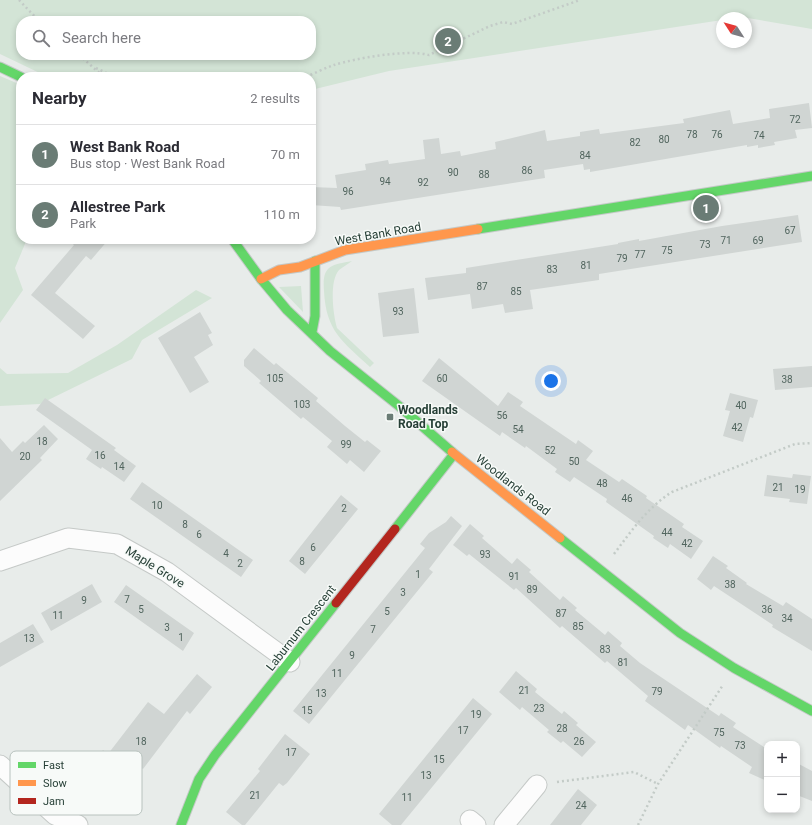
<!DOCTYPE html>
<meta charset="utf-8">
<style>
:root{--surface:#fff;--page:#f2f2f3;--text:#2b2b33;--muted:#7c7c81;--line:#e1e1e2;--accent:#6a7c75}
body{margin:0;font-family:Roboto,sans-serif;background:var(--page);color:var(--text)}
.controls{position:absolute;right:12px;bottom:12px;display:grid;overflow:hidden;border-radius:8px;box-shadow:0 2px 6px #0003}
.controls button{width:36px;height:36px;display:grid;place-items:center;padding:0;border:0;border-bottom:1px solid var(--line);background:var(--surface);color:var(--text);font:20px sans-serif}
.compass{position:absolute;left:716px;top:12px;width:36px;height:36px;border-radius:50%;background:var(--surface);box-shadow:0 2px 6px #0003;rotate:306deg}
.you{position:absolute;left:551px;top:381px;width:14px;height:14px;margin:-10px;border:3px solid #fff;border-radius:50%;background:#1a73e8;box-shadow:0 0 0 6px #1a73e833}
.badge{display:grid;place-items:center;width:26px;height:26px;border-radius:50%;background:var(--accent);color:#fff;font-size:13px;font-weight:700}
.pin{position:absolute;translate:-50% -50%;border:2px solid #fff;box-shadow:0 1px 4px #0006}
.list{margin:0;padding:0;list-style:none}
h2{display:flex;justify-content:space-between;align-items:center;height:52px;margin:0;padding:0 16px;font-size:17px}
h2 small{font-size:13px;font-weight:400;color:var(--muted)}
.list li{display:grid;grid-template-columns:26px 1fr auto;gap:12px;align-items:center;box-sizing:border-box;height:60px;padding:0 16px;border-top:1px solid var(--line)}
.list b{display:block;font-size:15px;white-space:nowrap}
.list p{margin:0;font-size:13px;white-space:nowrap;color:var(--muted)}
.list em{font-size:13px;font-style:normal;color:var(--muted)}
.icon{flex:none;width:22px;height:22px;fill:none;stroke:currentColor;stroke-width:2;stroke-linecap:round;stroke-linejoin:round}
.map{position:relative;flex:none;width:812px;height:825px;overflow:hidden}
.search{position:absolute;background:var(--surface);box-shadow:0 2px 6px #0003;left:16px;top:16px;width:300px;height:44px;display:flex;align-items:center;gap:10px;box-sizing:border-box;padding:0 14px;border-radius:16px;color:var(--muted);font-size:15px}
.panel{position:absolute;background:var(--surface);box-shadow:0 2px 6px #0003;left:16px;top:72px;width:300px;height:172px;border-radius:16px}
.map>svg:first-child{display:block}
.green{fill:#d3e4d6;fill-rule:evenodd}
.building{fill:#d0d5d3}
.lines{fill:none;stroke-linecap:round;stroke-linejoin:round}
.street-casing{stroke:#c5c9c7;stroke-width:21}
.fast-casing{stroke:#c4c9c7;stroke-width:11}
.slow-casing{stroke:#c4c9c7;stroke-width:11}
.jam-casing{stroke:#c4c9c7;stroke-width:11}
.path{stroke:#c3cbc7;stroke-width:2.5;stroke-dasharray:2 3;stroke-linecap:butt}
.street{stroke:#fcfcfc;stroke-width:19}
.fast{stroke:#63d668;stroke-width:9}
.slow{stroke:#ff974d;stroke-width:9}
.jam{stroke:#b3261e;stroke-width:9}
.poi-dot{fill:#6a7c75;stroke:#f7faf8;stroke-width:1.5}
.labels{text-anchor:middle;stroke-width:3;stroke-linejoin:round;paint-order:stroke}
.number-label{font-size:10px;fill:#51655e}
.street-label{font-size:12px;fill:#263f36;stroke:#f7faf8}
.poi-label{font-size:12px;font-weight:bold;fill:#263f36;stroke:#f7faf8;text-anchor:start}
.key{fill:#f7faf8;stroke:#b8c2be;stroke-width:1}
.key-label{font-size:11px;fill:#263f36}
</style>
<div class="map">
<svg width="812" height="825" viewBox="0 0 812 825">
<rect width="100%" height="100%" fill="#e8ecea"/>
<path class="green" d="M0,0h812v29l-70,-12 -20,1v2l-333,51 -78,19v-13h-263l-48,-23zM21,21h290v34h-290z
M0,76l21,9v154h6l-12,29 8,22 -23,33z
M352,261c-4,3 -9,6 -13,9 -10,11 -6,45 -2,58l37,35 -4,4c-28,-26 -44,-36 -46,-76 -2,-25 6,-26 28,-30z
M301,286l2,26 -24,-25z
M196,290l16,8 -70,42 -10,19 -92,45 -40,2v-38l7,6 61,-1 49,-28z"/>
<path class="building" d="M809,103l3,25 -17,2 2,8 -23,4 1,3 -17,3v-3l-11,2v-2l-157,27v-3l-6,1 -1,-6 -39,6 1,8 -204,32 -1,-3 -29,-2v-18l26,1 -2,-13 31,-5 -1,-6 23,-4 1,4 36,-5 -2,-19 16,-2 2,16 19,-3 1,5 35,-7 -1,-7 50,-12 2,11 33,-5v-4l19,-3 1,5 84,-11 -1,-4 47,-9 3,14 37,-6 -1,-9z
M798,215l4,27 -203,32v6l-69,10 3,19 -28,4 -2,-9 -31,5 -2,-15 -42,6 -3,-22 41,-5v-5l152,-24v-1l21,-4v2l83,-15z
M67,239h42l-18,21 -5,-4 -31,37 40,33 -12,13 -52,-44 43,-50z
M414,288l5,45 -36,4 -5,-44z
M200,312l12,21 -4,2 5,10 -19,12 15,25 -19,11 -32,-55z
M254,348l20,17 2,-2 42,35 -2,3 29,25 20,16 2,-2 14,11 -17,21 -14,-12 -3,4 -20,-17 5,-6 -29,-24 -2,2 -42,-36 2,-2 -17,-15v-6z
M439,358l59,48 10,-14 15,10 -3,4 56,38 2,-4 15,11 -7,9 33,22 3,-3 25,17 -1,2 38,26 -2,3 21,14 -12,18 -21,-15 -2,4 -15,-10 1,-2 -48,-34 1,-3 -33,-22 -4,5 -15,-10 2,-3 -31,-23 -1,2 -23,-16 -2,4 -78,-55z
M812,366v21l-37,3 -2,-21z
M730,393l28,7 -5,18 -3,-1 -7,25 -20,-6 7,-25 -5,-1z
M45,398l71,50 -2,2 22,16 -12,16 -22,-15 -1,2 -15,-10 6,-9 -56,-40z
M44,425l14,14 -18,19 2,2 -42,41v-63l12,14 11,-11 2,2z
M793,474l18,2 -4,28 -18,-2 1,-3 -26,-3 3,-21 25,3z
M142,482l111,78 -12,17 -111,-78z
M341,495l17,14 -53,65 -16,-13z
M451,516l11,10 -33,43 4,3 -124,152 -16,-13 132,-163 -5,-4 9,-11 17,-11z
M470,524l14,12 -2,2 30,26 5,-6 14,12 -2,2 31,28 3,-4 14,12 -2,2 30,25 3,-4 14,12 -2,3 20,17 79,53 2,-3 15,10 -3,4 34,22v32l-18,-8 3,-6 -31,-21 -1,2 -32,-23 -3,5 -40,-29 3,-5 -41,-35 -2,2 -43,-37 -2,2 -44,-40 -2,2 -45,-36 -2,2 -14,-11z
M713,556l15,10 -2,2 21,15 -1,1 37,22 3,-4 26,17v32l-40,-24 1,-2 -59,-39 -3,4 -14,-11z
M92,584l10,18 -51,29 -10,-18z
M126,585l68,48 -11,18 -69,-49z
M33,624l11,18 -44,25v-24z
M516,671l21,18 -2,3 27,22 2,-3 14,12 -2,2 20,17 -14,15 -19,-16 -2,2 -14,-11 2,-2 -27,-23 -2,3 -21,-18z
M197,674l15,13 -22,27 -3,-3 -44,58 -5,-4 -41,49 -28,-22 34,-42 5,4 40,-52 16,12z
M473,698l19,16 -91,111h-9l-13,-11z
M285,734l25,20 -23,29 -4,3 -4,-3 -34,42h-3l-16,-13 34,-41 -2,-2z
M797,763l15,8v30l-15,-6z
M578,789l19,16 -16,20h-31z"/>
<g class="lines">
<defs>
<path id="street" d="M0,561l68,-23 49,6 50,28 123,90
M0,765l55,50 23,10
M470,820l6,5
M504,825l33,-40"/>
<path id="fast" d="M0,67l21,10
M478,229l334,-53
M232,239l29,40 26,31 43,41 69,55 53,46
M312,332l3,-16v-55
M395,529l59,-75
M560,538l120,95 54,35 78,43
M181,825l18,-46 16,-24 121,-152"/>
<path id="slow" d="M261,279l18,-9 21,-3 45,-17 133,-21
M452,452l108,86"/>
<path id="jam" d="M336,603l59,-74"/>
</defs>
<use href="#street" class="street-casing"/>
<use href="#fast" class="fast-casing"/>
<use href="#slow" class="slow-casing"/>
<use href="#jam" class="jam-casing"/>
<path class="path" d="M19,0l20,21
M79,55l25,22
M96,68l19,9
M306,77c9,-4 19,-9 28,-12 23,-7 73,-16 95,-10l61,-29 13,-4 9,2 68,-24
M614,554c18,-24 33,-46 58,-62l123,-48 17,-1
M557,782l77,-10 24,12
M638,825l20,-41 65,-99"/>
<use href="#street" class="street"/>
<use href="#fast" class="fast"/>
<use href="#slow" class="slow"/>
<use href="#jam" class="jam"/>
</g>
<rect class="poi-dot" x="386" y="413" width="8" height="8" rx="2"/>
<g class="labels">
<g class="number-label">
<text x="795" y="123">72</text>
<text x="692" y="138">78</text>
<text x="717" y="138">76</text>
<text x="759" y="139">74</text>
<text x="664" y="143">80</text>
<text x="635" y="146">82</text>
<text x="585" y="159">84</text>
<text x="527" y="174">86</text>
<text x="453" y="176">90</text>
<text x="484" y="178">88</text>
<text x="385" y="185">94</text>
<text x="423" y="186">92</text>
<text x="348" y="195">96</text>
<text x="790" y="234">67</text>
<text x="726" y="244">71</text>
<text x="758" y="244">69</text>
<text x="705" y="248">73</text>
<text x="667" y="254">75</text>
<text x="640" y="258">77</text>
<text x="622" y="262">79</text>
<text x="586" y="269">81</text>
<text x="552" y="273">83</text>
<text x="482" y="290">87</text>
<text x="516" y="295">85</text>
<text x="398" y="315">93</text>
<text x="275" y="382">105</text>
<text x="442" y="382">60</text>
<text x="787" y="383">38</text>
<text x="302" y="408">103</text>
<text x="741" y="409">40</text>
<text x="502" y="419">56</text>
<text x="737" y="431">42</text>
<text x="518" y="433">54</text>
<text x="42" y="445">18</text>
<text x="346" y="448">99</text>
<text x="550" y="454">52</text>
<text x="100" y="459">16</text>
<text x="25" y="460">20</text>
<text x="574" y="465">50</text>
<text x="119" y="470">14</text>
<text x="602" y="487">48</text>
<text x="778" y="491">21</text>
<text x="800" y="493">19</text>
<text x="627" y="502">46</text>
<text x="157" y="509">10</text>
<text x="344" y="512">2</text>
<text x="185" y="528">8</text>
<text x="667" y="536">44</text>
<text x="199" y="538">6</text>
<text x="687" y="547">42</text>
<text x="313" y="551">6</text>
<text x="226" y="557">4</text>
<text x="485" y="558">93</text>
<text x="302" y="565">8</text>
<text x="240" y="567">2</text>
<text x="418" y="578">1</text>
<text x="514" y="580">91</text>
<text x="730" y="588">38</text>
<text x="532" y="593">89</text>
<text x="403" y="596">3</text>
<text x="127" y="603">7</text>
<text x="84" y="604">9</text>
<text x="141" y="613">5</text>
<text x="767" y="613">36</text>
<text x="387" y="615">5</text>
<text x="561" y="617">87</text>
<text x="58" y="619">11</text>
<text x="787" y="622">34</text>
<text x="578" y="630">85</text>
<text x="167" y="631">3</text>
<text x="373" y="633">7</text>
<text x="181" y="641">1</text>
<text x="29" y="642">13</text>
<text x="605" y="653">83</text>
<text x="352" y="659">9</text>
<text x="623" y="666">81</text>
<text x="337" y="677">11</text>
<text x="524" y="694">21</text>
<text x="657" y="695">79</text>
<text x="321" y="697">13</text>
<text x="539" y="712">23</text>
<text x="307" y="714">15</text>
<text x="476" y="718">19</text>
<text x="562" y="732">28</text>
<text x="463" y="734">17</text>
<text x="719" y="736">75</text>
<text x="141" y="745">18</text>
<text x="579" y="745">26</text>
<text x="740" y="749">73</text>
<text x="291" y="756">17</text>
<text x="439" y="763">15</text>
<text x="426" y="779">13</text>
<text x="255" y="799">21</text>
<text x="407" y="801">11</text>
<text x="581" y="809">24</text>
</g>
<g class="street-label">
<text transform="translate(378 234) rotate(-10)" y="4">West Bank Road</text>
<text transform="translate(513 485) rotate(38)" y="4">Woodlands Road</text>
<text transform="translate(155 567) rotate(32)" y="4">Maple Grove</text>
<text transform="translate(301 628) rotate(-52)" y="4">Laburnum Crescent</text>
</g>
<g class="poi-label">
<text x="398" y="414">Woodlands<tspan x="398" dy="14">Road Top</tspan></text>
</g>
</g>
<rect x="10" y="751" width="132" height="64" rx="6" class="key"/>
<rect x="18" y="762" width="18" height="6" fill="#63d668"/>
<rect x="18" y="780" width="18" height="6" fill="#ff974d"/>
<rect x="18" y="798" width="18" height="6" fill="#b3261e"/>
<g class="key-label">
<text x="43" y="769">Fast</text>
<text x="43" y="787">Slow</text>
<text x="43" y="805">Jam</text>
</g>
</svg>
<div class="controls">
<button>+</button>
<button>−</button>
</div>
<svg class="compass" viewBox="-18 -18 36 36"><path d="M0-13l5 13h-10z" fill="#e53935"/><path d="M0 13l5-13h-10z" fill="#7c7c81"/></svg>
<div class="you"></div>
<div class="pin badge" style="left:706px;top:208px">1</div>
<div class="pin badge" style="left:448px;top:41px">2</div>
<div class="search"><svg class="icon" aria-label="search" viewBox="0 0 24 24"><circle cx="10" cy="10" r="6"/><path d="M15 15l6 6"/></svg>Search here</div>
<section class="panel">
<h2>Nearby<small>2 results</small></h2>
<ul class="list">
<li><span class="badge">1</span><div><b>West Bank Road</b><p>Bus stop · West Bank Road</p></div><em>70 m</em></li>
<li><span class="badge">2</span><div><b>Allestree Park</b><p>Park</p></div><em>110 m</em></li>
</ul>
</section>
</div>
